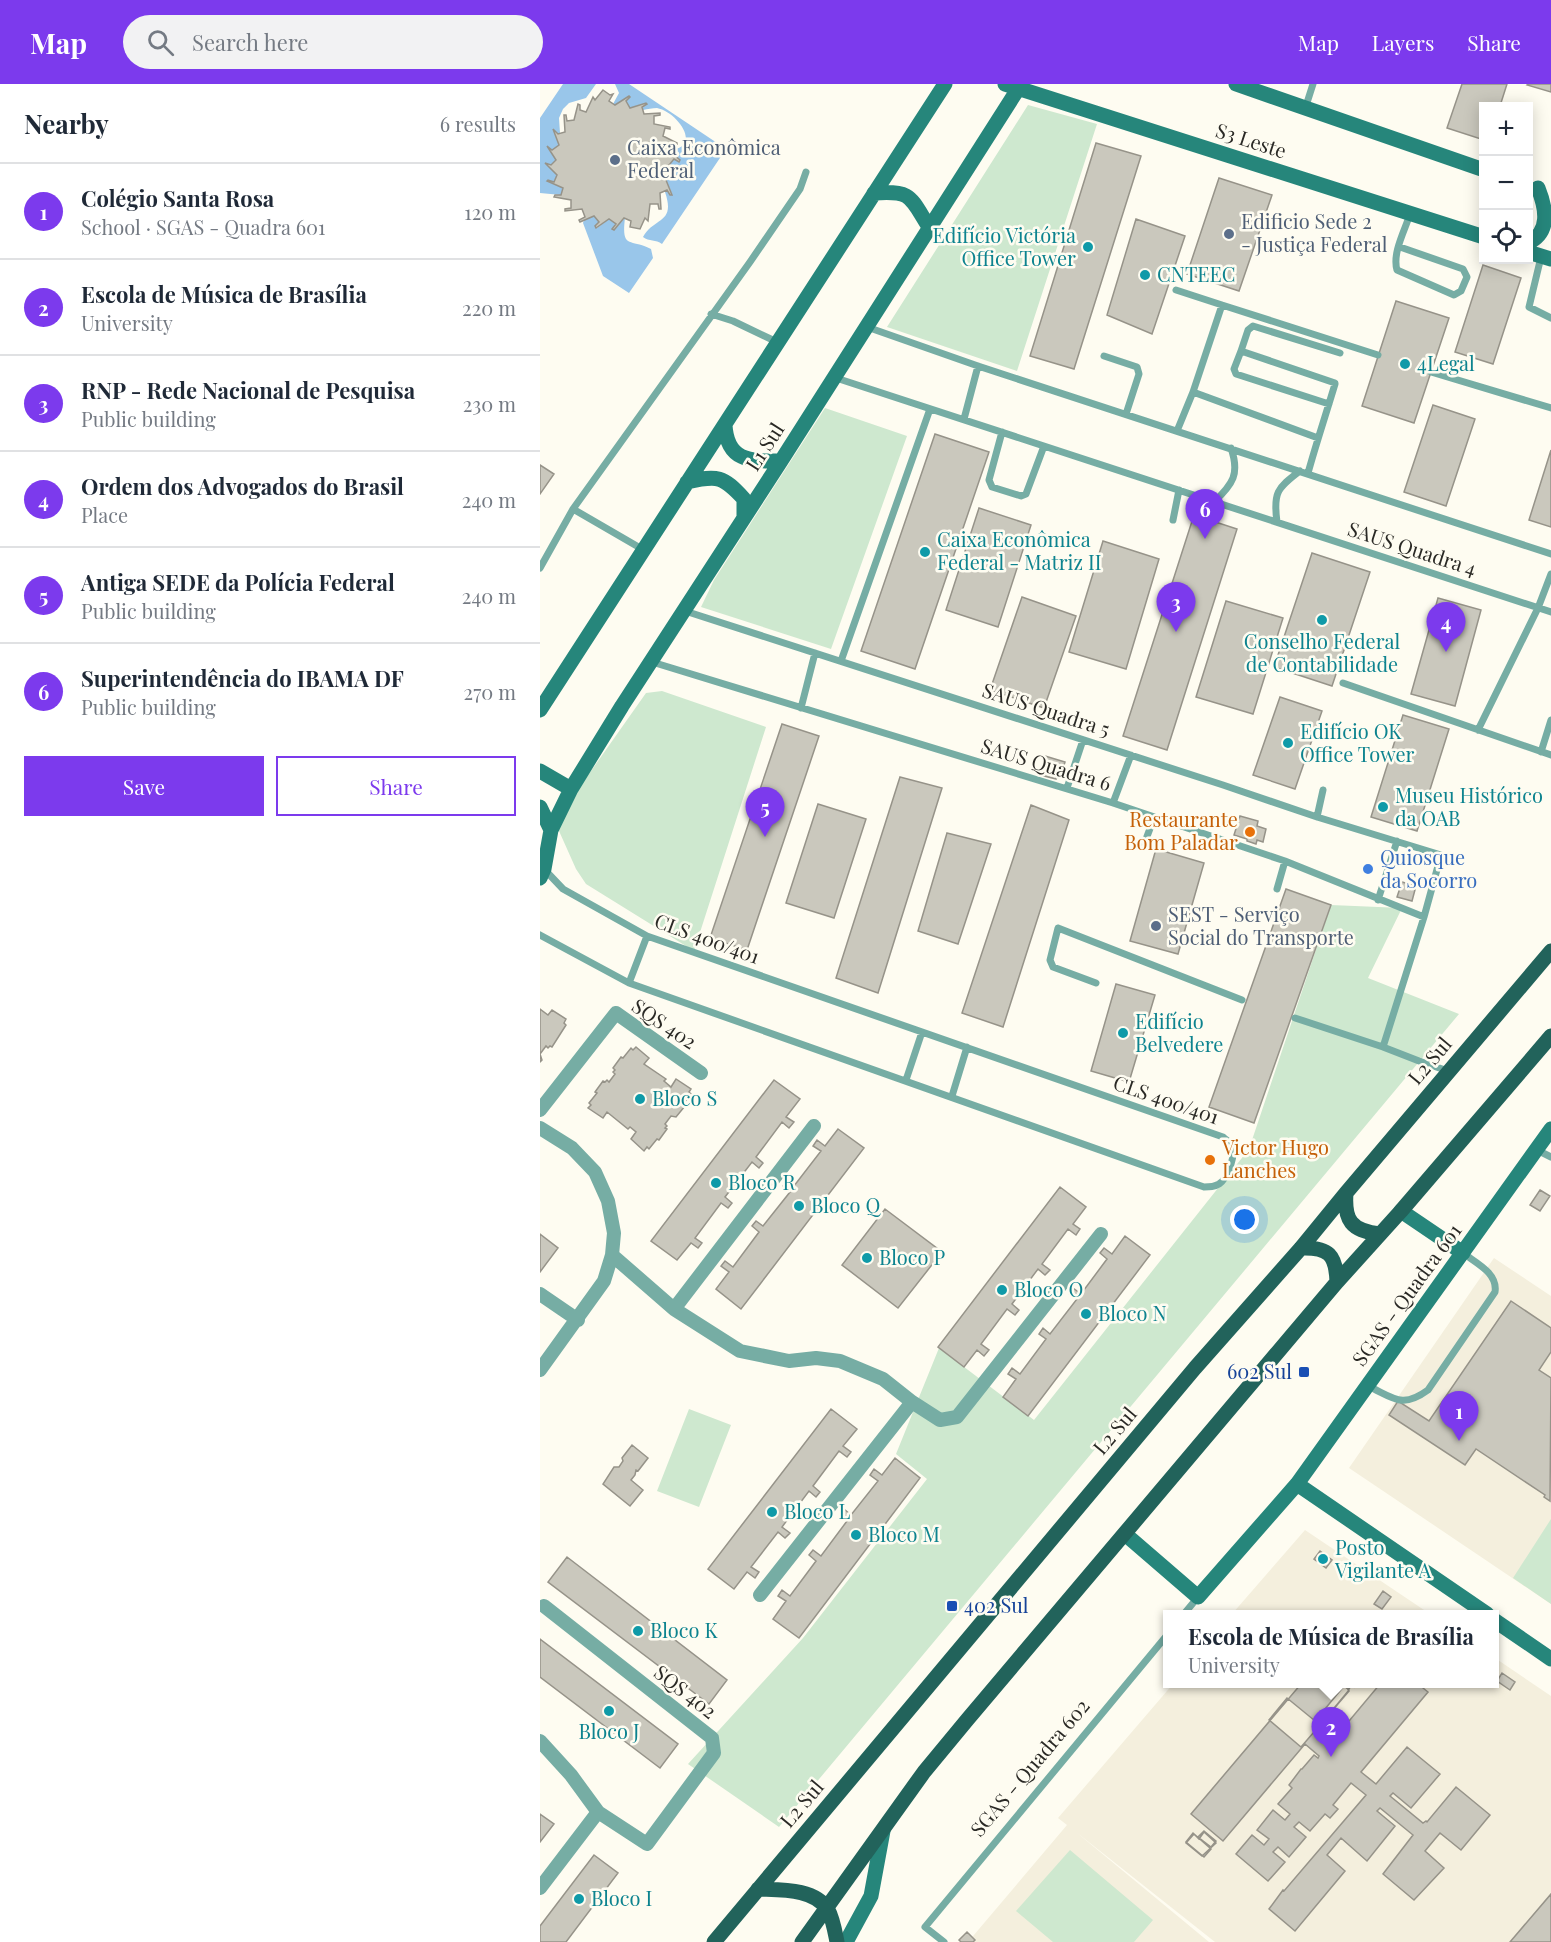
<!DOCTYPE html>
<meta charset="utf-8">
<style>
:root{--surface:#fff;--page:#f2f2f3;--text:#1f2937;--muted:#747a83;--line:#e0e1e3;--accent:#7c3aed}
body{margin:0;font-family:"Playfair Display",serif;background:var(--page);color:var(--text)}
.controls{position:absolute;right:18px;top:18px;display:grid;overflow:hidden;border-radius:0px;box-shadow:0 3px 15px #0003}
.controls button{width:54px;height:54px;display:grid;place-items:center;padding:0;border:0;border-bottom:2px solid var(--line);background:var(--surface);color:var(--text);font:30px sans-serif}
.you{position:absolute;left:705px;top:1136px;width:21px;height:21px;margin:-15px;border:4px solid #fff;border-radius:50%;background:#1a73e8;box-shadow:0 0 0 9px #1a73e833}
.badge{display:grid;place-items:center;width:39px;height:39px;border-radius:50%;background:var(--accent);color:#fff;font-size:20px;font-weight:700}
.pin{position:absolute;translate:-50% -50px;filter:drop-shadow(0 2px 3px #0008)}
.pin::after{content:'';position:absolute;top:32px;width:21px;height:18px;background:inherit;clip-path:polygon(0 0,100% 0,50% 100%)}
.popup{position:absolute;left:623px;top:1526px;width:336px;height:78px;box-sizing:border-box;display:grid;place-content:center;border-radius:0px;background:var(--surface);filter:drop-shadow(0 2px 4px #0005);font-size:20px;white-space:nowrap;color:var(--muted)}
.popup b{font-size:22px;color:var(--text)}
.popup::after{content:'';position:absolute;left:50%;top:100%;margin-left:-12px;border:12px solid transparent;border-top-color:var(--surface)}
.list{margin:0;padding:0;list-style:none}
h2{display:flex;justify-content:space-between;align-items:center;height:78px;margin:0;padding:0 24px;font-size:26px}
h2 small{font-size:20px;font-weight:400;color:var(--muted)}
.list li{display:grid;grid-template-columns:39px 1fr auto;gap:18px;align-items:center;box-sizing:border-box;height:96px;padding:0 24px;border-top:2px solid var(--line)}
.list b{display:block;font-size:22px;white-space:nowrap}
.list p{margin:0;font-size:20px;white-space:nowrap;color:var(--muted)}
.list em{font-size:20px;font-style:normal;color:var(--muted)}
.actions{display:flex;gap:12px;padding:18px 24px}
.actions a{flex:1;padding:14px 0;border:2px solid var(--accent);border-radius:0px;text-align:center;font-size:21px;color:var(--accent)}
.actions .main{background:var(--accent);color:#fff}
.icon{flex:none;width:33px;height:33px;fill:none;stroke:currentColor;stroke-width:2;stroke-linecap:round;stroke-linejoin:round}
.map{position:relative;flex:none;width:1011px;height:1858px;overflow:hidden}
header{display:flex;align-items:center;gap:36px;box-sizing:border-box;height:84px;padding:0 30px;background:var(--accent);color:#fff}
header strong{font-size:28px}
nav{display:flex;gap:33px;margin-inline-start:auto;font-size:21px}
.search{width:420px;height:54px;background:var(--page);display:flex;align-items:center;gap:15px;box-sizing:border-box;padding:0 21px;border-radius:33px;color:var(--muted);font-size:22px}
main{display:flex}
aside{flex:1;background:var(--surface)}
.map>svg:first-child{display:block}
.built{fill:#f4efdd}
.green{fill:#cee8cf}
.water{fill:#99c6ea}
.building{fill:#cac8bd;stroke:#969389;stroke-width:1.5;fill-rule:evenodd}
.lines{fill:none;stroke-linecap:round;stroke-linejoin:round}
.lane{stroke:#76ada4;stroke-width:7}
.street{stroke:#76ada4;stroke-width:14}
.secondary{stroke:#26867b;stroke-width:15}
.primary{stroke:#22635b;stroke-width:15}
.service-dot{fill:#5c6f8a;stroke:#fefcf1;stroke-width:2}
.culture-dot{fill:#0f9aa8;stroke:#fefcf1;stroke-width:2}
.food-dot{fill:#e8710a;stroke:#fefcf1;stroke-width:2}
.shop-dot{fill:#3f7fe0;stroke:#fefcf1;stroke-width:2}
.transit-dot{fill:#1a4fb4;stroke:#fefcf1;stroke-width:2}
.labels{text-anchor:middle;stroke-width:5;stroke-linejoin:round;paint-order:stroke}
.street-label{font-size:20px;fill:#2a2925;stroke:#fefcf1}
.service-label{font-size:20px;fill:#4e5e75;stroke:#fefcf1;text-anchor:start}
.culture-label{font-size:20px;fill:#0d838f;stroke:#fefcf1;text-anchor:start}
.food-label{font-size:20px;fill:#c56008;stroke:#fefcf1;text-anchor:end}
.shop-label{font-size:20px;fill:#366cbe;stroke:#fefcf1;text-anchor:start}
.transit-label{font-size:20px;fill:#164399;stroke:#fefcf1;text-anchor:end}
</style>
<header>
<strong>Map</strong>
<div class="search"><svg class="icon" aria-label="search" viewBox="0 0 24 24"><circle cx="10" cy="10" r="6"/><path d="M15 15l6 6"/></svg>Search here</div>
<nav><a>Map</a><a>Layers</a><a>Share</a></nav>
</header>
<main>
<aside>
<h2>Nearby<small>6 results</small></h2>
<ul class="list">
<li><span class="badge">1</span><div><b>Colégio Santa Rosa</b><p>School · SGAS - Quadra 601</p></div><em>120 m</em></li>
<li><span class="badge">2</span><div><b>Escola de Música de Brasília</b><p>University</p></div><em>220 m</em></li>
<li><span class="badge">3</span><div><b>RNP - Rede Nacional de Pesquisa</b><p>Public building</p></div><em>230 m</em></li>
<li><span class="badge">4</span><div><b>Ordem dos Advogados do Brasil</b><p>Place</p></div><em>240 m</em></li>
<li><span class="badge">5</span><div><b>Antiga SEDE da Polícia Federal</b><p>Public building</p></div><em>240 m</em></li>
<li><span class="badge">6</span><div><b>Superintendência do IBAMA DF</b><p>Public building</p></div><em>270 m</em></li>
</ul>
<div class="actions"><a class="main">Save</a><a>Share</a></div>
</aside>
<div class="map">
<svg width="1011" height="1858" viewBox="0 0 1011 1858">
<rect width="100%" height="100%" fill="#fefcf1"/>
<path class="built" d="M954,1174l57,38v308l-202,-136z
M765,1446l125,84h-198z
M955,1574l56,38v246h-336l-139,-110 133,110h-241l99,-117 -9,-7 115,-134h321z"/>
<path class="green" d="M488,21l69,19 -80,247 -130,-44z
M285,324l82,28 -76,213 -130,-42 13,-27z
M122,607l104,36 -72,224 -108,-67 -10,-15 -21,-47 91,-129z
M791,821l71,3 -34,70 91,36 -680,813 -91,-63 115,-126 124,-159 -31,-25 43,-106 95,72 215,-271z
M149,1325l42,16 -32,82 -42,-16z
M1011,1435v85l-38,-26z
M530,1766l83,70 -19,22h-81l-37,-31z"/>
<path class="water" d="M23,0h33l-10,14 -17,5 -6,6 -4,9 1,15 -2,1 -5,-5 6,16 -7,5 -5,-4 9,14 -5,5 -6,-2 12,12 -3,7 -7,-1 16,7 -2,7 -21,-2v-75z
M75,0h14l97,65 -64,95c-6,-5 -13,-2 -19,-7 11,-20 33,-13 22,-45l2,-2 3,5 2,-1 -6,-14 6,-5 6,4 -9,-14 5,-6 5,3 1,-2 -12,-10c36,-1 10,-38 -11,-42 -5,0 -9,1 -14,2l-1,-3 4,-4 -16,5 -15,-3 -2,-1 6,-11z
M54,132l5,6 -4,4 2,2 12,-9 7,5 -3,5 1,1 11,-12c-4,32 6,20 26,31l2,9 -24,35 -26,-17 -20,-53 1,-3z"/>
<path class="building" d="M922,0h45l-7,22h-16v34l-37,-12z
M988,0h23v8l-24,-7z
M63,6l7,5 3,-1 -4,7 6,4 14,-9 1,1 -4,4 4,7 16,-5 1,1 -5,3 2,7 16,-1v2l-6,1v8l16,3v2l-5,-1 -2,8 14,7v1l-6,-1 -3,7 12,10 -1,2 -5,-3 -5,6 9,14 -6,-4 -6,5 6,15h-2l-3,-5 -7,3 1,16h-2l-1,-5h-8l-2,17 -3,-3 -5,11 -10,-2 1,-6 -7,-3 -10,12 -2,-1 4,-5 -7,-5 -13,9 -1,-2 4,-4 -5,-6 -14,6 -1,-2 6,-3 -3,-8 -17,2v-2l6,-1v-8l-17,-3 1,-2h6l2,-7 -16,-7 1,-1 6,2 3,-7 -12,-12 6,2 5,-5 -9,-14 5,4 7,-5 -6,-16 5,5 7,-2 -1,-17h2l1,6 7,-1 4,-16 2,1v5l6,2 7,-15 2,3z
M556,59l45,13 -67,213 -44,-13z
M679,94l53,17 -33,96 -52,-17z
M596,135l49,17 -33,98 -45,-19z
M943,181l38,13 -28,86 -38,-12z
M856,217l53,17 -35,105 -52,-17z
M893,321l42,14 -29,87 -42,-14z
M395,350l54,18 -74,217 -54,-18z
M1011,366v77l-22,-7z
M0,381l14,9 -14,20z
M439,424l52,17 -33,102 -52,-17z
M654,431l43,14 -70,221 -44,-14z
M563,457l56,18 -33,110 -57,-17z
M772,469l58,19 -38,114 -58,-19z
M482,513l54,19 -32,92 -54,-18z
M898,514l43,12 -26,96 -44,-12z
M686,517l57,17 -30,96 -57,-17z
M740,613l42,14 -27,78 -42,-14z
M863,631l46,14 -32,102 -46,-14z
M242,640l37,12 -72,214 -37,-12z
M505,672l20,6 -5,16 -4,-1v2l-12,-3 1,-3 -5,-1z
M360,693l42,11 -64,205 -42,-15z
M278,720l48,15 -32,99 -48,-15z
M491,721l38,15 -66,207 -41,-14z
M700,732l18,5 -1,5 9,3 -3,13 -6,-2 -1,4 -9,-3v-2l-13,-4z
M407,749l44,11 -33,100 -40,-13z
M616,765l48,14 -26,91 -48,-13z
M862,798l14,4 -4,15 -15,-4z
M746,805l45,16 -77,218 -45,-16z
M576,900l39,11 -26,87 -38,-11z
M0,925l8,6 4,-5 14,9 -2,4 2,2 -14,22 -2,-1 -2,2 -2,-2 -6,8 2,6 -2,2z
M96,963l13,11 -5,6 22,15 -2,2 7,6 5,-8 15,10 -2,3 2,2 -8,10 2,2 -9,11 -5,-1 -6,8 2,2 -2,2 2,1 -8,11 -2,-1 -8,10 -2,-2 -3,4 -13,-12 5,-7 -6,-5 -2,2 -21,-17 -4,6 -15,-10 3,-3 -2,-2 8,-10 -2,-1 8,-11 2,1 2,-2 2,2 6,-8 -2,-2 2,-2 -2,-2 8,-11 2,1 8,-10 2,2z
M234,996l26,19 -14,18 8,5 -5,6 -7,-6 -26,35 7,6 -4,5 -7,-6 -27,35 7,6 -4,5 -7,-5 -26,35 7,5 -4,5 -7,-5 -14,17 -26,-19z
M298,1045l26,19 -123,161 -25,-20 13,-17 -8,-6 4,-5 8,6 26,-35 -7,-6 4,-5 7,5 27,-34 -7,-6 4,-5 7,5 27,-35 -8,-5 4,-6 8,6z
M520,1103l26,20 -13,17 7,5 -4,6 -8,-6 -26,35 8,6 -5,5 -7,-6 -26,35 7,6 -4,5 -8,-6 -26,35 8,6 -5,6 -7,-6 -13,17 -26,-20z
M1000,1106l10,6 -10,15 -10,-6z
M345,1125l57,43 -44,56 -56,-43zM348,1166l14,10 -5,7 -14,-10z
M0,1150l18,14 -18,24z
M585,1152l25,19 -122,161 -25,-19 13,-18 -8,-5 4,-6 8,6 26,-35 -7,-5 4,-6 7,6 27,-35 -8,-5 4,-6 8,6 26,-35 -7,-6 4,-5 8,6z
M971,1217l40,27v24l-12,18 12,8 -1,123 -6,-4 1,-2 -69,-46 -11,16 -76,-50 9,-14 31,20z
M291,1325l26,20 -14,17 8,6 -4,5 -8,-6 -26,35 7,6 -4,5 -7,-6 -27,36 8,6 -5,5 -7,-6 -27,35 8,5 -4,6 -8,-6 -13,17 -26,-20z
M92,1361l16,13 -10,13 -2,-1 -1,5 -4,5 12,10 -13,16 -27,-22 11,-17h5l4,-6 -1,-3z
M355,1374l25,20 -121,160 -26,-19 13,-18 -8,-5 4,-6 8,6 26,-35 -7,-6 4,-5 8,6 26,-35 -7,-6 4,-6 7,6 27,-34 -8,-6 4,-6 8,6z
M780,1467l12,9 -6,8 -12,-9z
M27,1473l160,123 -18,24 -161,-122z
M843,1507l8,6 -9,12 -8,-5z
M0,1555l138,105 -18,24 -120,-91z
M962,1589l13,9 -5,8 -13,-9z
M761,1600h55l-2,3 -2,-2 -4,5 1,1 -35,41 15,13 51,-61h38l10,8 -67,80 15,12 31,-37 33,27 -29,34 -18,-15 -3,3 33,27 3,-2 1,1 29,-35 34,28 -29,35 -21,-17 -15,18 19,17 -30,32 -31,-26 30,-39 -33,-27 -3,3 18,15 -28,35 -26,-23 -14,17 18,16 -50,60 -26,-22 14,-19 1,1 82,-96 -15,-12 -18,22 5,4 -8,9 -5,-4 -15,17 -11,-9 -5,5 12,10 -17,20 -11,-10 -5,5 12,10 -17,19 -32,-27 16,-19 12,10 5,-6 -12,-9 16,-20 12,10 5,-6 -12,-10 14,-16 -3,-3 12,-16h1l12,-14 4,3 1,-2 -14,-12 -82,97 -32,-27z
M804,1602l5,4 -29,35 -5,-4z
M747,1614l33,27 -19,22 -32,-27z
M0,1730l14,10 -14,18z
M664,1747l12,10 -5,6 -13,-10z
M664,1748l12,11 -14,13 -16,-13 8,-9 5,5z
M653,1749l18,16 -7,8 -18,-15z
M54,1771l24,18 -52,69h-26v-16z
M1011,1810v48h-41z
M427,1848l8,8 -2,2h-12l-2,-2z"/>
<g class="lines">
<path class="lane" d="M765,25l8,-25
M860,163l63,22 4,8 -6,14 -7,4 -57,-25c-5,-17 8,-40 13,-56
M1001,173l-12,50 22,11
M636,206l46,15
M171,230l22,7 44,21
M327,243l111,39 573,188
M701,267l7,-21 5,-4 87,27
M564,272l33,11 2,7 -13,40
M891,288l120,36
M293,293l718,235
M653,308l125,46
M424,335l14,-53
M637,347l16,-39 29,-87 156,50
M462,348l-13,48 3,7 29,9 5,-2 18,-48
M768,389c8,-29 18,-59 27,-89v-1l-94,-32 -7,18 2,5 93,30
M674,418c19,-18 26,-28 17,-54
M33,425l69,40
M633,436l6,-30
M737,438c-4,-29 0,-34 23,-51
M0,484l33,-59 177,-247 50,-73 6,-17
M145,527l538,174 94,32 124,38 -17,62 -41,130 36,14 29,10
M301,577l89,-252
M112,578l461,141 172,58 139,56
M803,599l208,72
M261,624l14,-55
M938,646l60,-122 13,-34
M1001,668l10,-32
M527,704l16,-48
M573,719l18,-48
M777,733l6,-27
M603,763l11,-29
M737,805l8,-28
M838,816l19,-59
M0,851l89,48 575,204c6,0 10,0 15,-3 9,-6 18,-30 12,-40 -2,-3 -5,-4 -8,-7l-576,-201 -84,-47 -19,-20
M89,899l18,-47
M556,899l-43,-16 -3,-7 8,-32 184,72
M755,934l88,29
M366,996l16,-48
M412,1012l15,-49
M997,1066l14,7
M828,1302c26,12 34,23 60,4l67,-98c3,-19 -19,-29 -32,-39
M644,1530l14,-17
M404,1858l-19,-15 243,-293"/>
<path class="street" d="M0,1026l76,-97 85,60
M0,1044l32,20 23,24 13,29 6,32 -2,22 -8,26 -64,89
M72,1171l62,54 66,42 49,10 27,-3 24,3 43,18 29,23 28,18 17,-3 144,-183
M0,1210l38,26
M134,1225l140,-183
M220,1511l152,-193
M0,1657l31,34 27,37 49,32 67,-91 -2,-15 -168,-132
M0,1804l58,-76"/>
<path class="secondary" d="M465,0l479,153
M696,0l248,86
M334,109c38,-3 36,4 55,34
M988,159c23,-11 18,-35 10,-55
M988,168l23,7
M185,341c2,37 26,36 56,36
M147,398c31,-7 36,-6 57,17v19
M0,626l405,-626
M0,687l31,18
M0,723l11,23 -7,39 -4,9
M11,746l20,-41 51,-83 159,-245 237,-372
M861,1127l62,42
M757,1400l190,130
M585,1450l73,63 99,-113 254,-355
M954,1536l57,39
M306,1858l25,-46 12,-65"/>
<path class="primary" d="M806,1109c-2,27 5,38 34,41
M761,1164c28,-1 35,7 36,34
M218,1805c22,1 57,-1 70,21 5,9 7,22 9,32
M174,1858l481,-574 106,-120 45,-55 205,-242
M262,1858l122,-170 43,-52 370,-438 64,-71 150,-175"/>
</g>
<g class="service-dot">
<circle cx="75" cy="76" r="6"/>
<circle cx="689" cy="150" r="6"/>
<circle cx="616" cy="842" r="6"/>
</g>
<g class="culture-dot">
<circle cx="548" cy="163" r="6"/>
<circle cx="605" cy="191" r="6"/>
<circle cx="865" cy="280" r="6"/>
<circle cx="385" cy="468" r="6"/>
<circle cx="782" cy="536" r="6"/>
<circle cx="748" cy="659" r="6"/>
<circle cx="843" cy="723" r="6"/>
<circle cx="583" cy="949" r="6"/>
<circle cx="100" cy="1015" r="6"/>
<circle cx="176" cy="1099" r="6"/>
<circle cx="259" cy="1122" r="6"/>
<circle cx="327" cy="1174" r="6"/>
<circle cx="462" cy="1206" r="6"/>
<circle cx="546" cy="1230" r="6"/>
<circle cx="232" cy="1428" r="6"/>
<circle cx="316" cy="1451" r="6"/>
<circle cx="783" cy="1475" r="6"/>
<circle cx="98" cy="1547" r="6"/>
<circle cx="69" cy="1627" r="6"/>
<circle cx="39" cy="1815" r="6"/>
</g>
<g class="food-dot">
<circle cx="710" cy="748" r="6"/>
<circle cx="670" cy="1076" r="6"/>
</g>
<circle class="shop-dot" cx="828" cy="785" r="6"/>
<g class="transit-dot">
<rect x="758" y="1282" width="12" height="12" rx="3"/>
<rect x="406" y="1516" width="12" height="12" rx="3"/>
</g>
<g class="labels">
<g class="street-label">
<text transform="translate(711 57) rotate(18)" y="7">S3 Leste</text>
<text transform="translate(225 363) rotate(-57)" y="7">L1 Sul</text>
<text transform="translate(872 465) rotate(18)" y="7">SAUS Quadra 4</text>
<text transform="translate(506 626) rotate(18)" y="7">SAUS Quadra 5</text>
<text transform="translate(506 681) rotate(17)" y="7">SAUS Quadra 6</text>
<text transform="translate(167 855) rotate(20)" y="7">CLS 400/401</text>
<text transform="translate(124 940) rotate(34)" y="7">SQS 402</text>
<text transform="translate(890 977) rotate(-50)" y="7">L2 Sul</text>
<text transform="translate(626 1016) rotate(19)" y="7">CLS 400/401</text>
<text transform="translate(867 1211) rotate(-54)" y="7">SGAS - Quadra 601</text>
<text transform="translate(575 1347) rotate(-50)" y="7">L2 Sul</text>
<text transform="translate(145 1608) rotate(38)" y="7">SQS 402</text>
<text transform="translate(490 1684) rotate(-50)" y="7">SGAS - Quadra 602</text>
<text transform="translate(262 1720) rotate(-50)" y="7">L2 Sul</text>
</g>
<g class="service-label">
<text x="87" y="71">Caixa Econômica<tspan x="87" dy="23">Federal</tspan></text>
<text x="701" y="145">Edificio Sede 2<tspan x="701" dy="23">- Justiça Federal</tspan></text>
<text x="628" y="838">SEST - Serviço<tspan x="628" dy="23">Social do Transporte</tspan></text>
</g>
<g class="culture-label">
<text x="536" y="159" text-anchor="end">Edifício Victória<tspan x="536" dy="23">Office Tower</tspan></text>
<text x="617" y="198">CNTEEC</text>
<text x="877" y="287">4Legal</text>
<text x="397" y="463">Caixa Econômica<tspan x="397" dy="23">Federal - Matriz II</tspan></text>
<text x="782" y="565" text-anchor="middle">Conselho Federal<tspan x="782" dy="23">de Contabilidade</tspan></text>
<text x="760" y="655">Edifício OK<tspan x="760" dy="23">Office Tower</tspan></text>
<text x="855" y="719">Museu Histórico<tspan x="855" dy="23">da OAB</tspan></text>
<text x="595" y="945">Edifício<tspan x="595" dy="23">Belvedere</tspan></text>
<text x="112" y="1022">Bloco S</text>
<text x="188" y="1106">Bloco R</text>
<text x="271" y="1129">Bloco Q</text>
<text x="339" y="1181">Bloco P</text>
<text x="474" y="1213">Bloco O</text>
<text x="558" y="1237">Bloco N</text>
<text x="244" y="1435">Bloco L</text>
<text x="328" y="1458">Bloco M</text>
<text x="795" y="1471">Posto<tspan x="795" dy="23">Vigilante A</tspan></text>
<text x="110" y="1554">Bloco K</text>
<text x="69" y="1655" text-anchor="middle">Bloco J</text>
<text x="51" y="1822">Bloco I</text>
</g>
<g class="food-label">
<text x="698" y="743">Restaurante<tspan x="698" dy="23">Bom Paladar</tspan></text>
<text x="682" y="1071" text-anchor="start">Victor Hugo<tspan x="682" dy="23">Lanches</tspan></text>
</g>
<g class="shop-label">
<text x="840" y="781">Quiosque<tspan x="840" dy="23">da Socorro</tspan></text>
</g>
<g class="transit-label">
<text x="752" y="1295">602 Sul</text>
<text x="424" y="1529" text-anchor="start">402 Sul</text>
</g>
</g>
</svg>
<div class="controls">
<button>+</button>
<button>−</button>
<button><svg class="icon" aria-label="locate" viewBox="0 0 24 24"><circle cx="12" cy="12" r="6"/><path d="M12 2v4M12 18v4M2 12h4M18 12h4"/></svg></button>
</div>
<div class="you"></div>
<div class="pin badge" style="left:919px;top:1357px">1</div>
<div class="pin badge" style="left:791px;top:1673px">2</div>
<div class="popup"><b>Escola de Música de Brasília</b>University</div>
<div class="pin badge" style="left:636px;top:548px">3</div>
<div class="pin badge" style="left:906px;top:568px">4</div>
<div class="pin badge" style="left:225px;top:753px">5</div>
<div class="pin badge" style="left:665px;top:455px">6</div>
</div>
</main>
